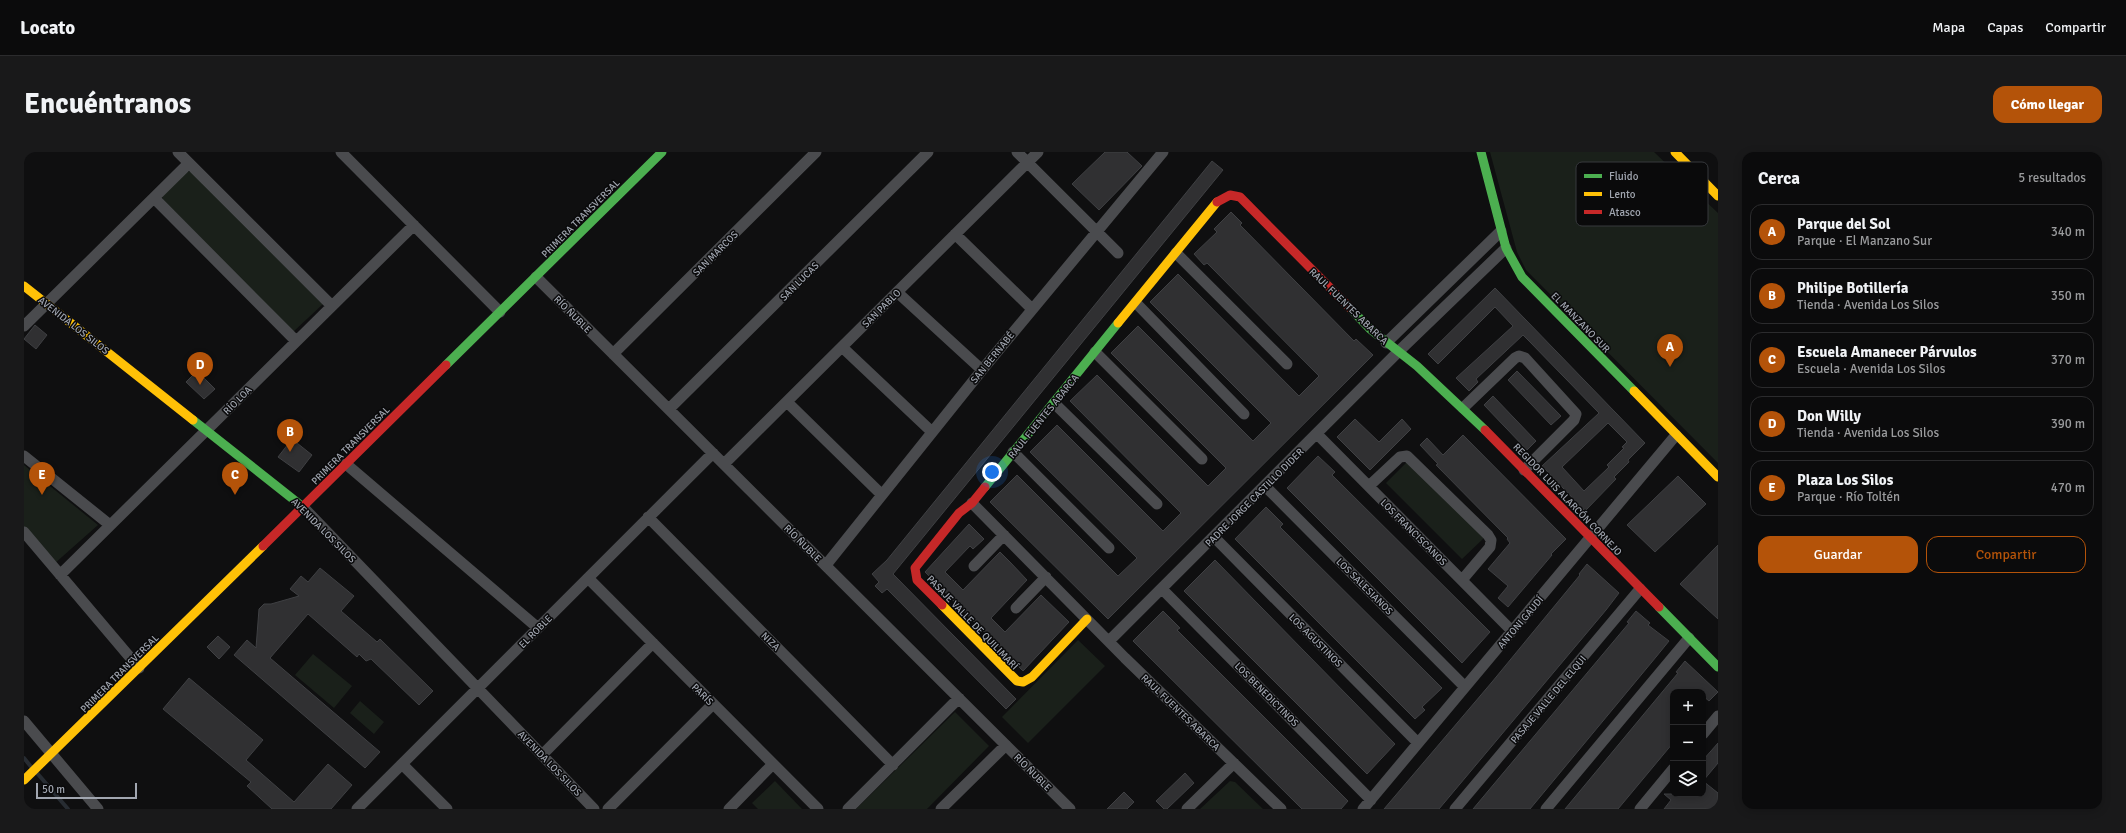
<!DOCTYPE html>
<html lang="es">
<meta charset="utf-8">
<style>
:root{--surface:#0b0b0c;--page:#19191a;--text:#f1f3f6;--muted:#9a9b9d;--line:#2b2b2d;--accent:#b45309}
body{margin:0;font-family:Signika,sans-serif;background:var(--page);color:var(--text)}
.controls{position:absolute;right:12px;bottom:12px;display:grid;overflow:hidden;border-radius:8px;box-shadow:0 2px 10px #0003}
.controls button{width:36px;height:36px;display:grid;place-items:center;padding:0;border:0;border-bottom:1px solid var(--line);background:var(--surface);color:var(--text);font:20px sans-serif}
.scale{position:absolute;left:12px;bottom:10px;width:101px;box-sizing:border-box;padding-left:4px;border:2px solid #a1a6b0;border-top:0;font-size:11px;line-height:14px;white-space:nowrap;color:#a1a6b0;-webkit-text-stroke:3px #0a0a0b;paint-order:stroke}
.you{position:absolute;left:968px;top:320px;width:14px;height:14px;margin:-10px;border:3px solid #fff;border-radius:50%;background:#1a73e8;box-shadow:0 0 0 6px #1a73e833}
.badge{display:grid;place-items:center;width:26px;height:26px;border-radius:50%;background:var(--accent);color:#fff;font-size:13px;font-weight:700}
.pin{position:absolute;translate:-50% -33px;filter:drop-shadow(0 1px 2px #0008)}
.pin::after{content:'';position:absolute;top:21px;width:14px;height:12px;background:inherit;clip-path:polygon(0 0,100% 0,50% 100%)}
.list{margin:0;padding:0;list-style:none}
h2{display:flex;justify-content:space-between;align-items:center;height:52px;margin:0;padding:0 16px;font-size:17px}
h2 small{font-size:13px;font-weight:400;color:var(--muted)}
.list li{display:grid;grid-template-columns:26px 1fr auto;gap:12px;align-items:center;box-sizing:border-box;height:56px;margin:0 8px 8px;padding:0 8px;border:1px solid var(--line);border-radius:12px}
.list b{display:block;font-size:15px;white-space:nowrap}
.list p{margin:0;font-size:13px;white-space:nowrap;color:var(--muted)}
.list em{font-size:13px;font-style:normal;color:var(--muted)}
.actions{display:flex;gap:8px;padding:12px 16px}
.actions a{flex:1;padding:9px 0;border:1px solid var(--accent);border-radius:12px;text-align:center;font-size:14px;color:var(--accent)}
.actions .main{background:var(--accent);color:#fff}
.icon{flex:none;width:22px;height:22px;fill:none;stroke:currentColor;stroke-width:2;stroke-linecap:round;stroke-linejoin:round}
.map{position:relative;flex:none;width:1694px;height:657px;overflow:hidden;border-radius:12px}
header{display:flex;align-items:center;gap:24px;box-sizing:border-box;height:56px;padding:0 20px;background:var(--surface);border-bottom:1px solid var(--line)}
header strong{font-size:19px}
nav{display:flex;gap:22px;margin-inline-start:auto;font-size:14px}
.intro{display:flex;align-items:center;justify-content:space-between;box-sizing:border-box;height:96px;padding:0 24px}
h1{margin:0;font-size:28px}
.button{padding:10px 18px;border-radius:12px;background:var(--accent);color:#fff;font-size:14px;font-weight:700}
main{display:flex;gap:24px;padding:0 24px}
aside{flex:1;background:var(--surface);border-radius:12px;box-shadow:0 2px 10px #0003}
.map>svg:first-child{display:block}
.green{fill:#1a201a}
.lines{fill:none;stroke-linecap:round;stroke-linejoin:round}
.stream{stroke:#272c32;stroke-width:4}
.building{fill:#303032;stroke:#3f4043;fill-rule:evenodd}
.street{stroke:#4a4b4e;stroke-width:11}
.fast{stroke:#4caf50;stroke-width:9}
.slow{stroke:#ffc107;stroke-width:9}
.jam{stroke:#c62828;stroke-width:9}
.labels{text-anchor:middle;stroke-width:3;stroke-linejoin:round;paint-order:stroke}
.street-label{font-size:10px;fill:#a1a6b0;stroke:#0a0a0b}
.key{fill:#0a0a0b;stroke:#37393d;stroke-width:1}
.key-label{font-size:11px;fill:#a1a6b0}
</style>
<header>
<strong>Locato</strong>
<nav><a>Mapa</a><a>Capas</a><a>Compartir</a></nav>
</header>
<div class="intro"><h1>Encuéntranos</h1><a class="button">Cómo llegar</a></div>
<main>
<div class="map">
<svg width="1694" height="657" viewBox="0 0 1694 657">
<rect width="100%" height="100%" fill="#0f0f10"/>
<path class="green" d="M1466,0h164l64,61v250l-192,-193 -9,-18z
M161,19l7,1 131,132 -30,28 -130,-129 -1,-8z
M1384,309l76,77 -22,21 -76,-76z
M0,313l74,60 -44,39 -30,-37z
M1054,488l27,26 -77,77 -26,-26z
M289,502l39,32 -18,22 -39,-33z
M336,549l24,21 -10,12 -24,-21z
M931,560l34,34 -62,63h-71z
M751,629l27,28h-44l-6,-6z
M1206,629l5,1 28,27h-63z"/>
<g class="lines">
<path class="stream" d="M0,606l8,10
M13,621l31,36"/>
</g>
<path class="building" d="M1081,0h22l15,14 -43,44 -27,-26z
M1188,9l11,9 -330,404 123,125 -10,10 -119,-120 -5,4 -7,-7 4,-4 -7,-8 15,-14z
M1207,60l11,11 -2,2 114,116 2,-2 17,16 -265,264 -118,-117 27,-27 101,101 19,-18 -107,-106 27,-27 106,106 18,-18 -111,-112 27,-26 111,111 18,-18 -115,-115 27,-27 115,115 18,-18 -121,-121 28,-28 121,122 20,-20 -112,-113 -3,2 -10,-11 23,-22 -3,-3z
M1471,136l150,155 -17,17 1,2 -15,15 2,2 -31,32 -43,-45 57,-53 -70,-72 -6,-6 -47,44 2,3 -9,9 -13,-13 57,-52 -18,-19 -57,57 -10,-10zM1584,271l19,19 -5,5 2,1 -17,17 2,2 -25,24 -22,-24z
M11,173l12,10 -11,14 -12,-10z
M173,219l18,18 -11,10 -18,-17z
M1493,219l44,45 -10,9 -43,-45z
M1469,244l43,45 -9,9 -43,-45z
M1331,267l24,23 23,-23 9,10 -41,41 -33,-33z
M1439,283l103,104 -15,15 1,1 -44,52 -10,-9 10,-12 -20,-17 22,-26 -3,-4 1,-1 -72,-73 2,-1 -18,-19 7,-7 16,17z
M268,287l20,16 -13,17 -21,-15z
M1294,304l17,16 -3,3 158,157 -28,31 -175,-175z
M1654,324l28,28 -51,48 -28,-27z
M1242,355l17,17 -3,3 162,161 -20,19 3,3 -10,9 -180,-180z
M945,372l15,15 -11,10 -3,-3 -25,26 18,18 37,-38 10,10 17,18 -36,38 14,14 36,-37 28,27 -46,49 -98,-99z
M1694,393v74l-38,-35z
M1191,408l180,184 -28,30 -183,-183z
M1563,412l32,29 -13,17 -167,199h-55l108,-127 88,-107 -1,-1z
M296,416l34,28 -13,15 36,31 3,-3 53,52 -14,14 -48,-46 -5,2 -7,-7 -2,3 -49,-43 -38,44 110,94 -15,16 -131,-113 13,-15 9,8 3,-39 5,-5h7l28,-8 -9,-7 11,-13 7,6z
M1139,459l17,17 -3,2 171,171 -7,8h-39l-169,-168z
M1612,459l14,12 -2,2 21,16 -13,16 -126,152h-57l156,-186 -2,-1z
M194,484l12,11 -11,12 -12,-12z
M1661,509l33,31 -9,9 -6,-5v-4h-30v51l-55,66h-53l113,-136 -2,-1z
M165,526l74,62 -17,20 48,42 34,-38 24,21 -21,24h-59l-25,-23 4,-4 -88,-73z
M1694,591v20l-15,18 15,12v16h-54l7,-9 -7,-6h39v-34z
M1161,621l9,10 -27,26h-3l-8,-8z
M1100,640l10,10 -7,7h-20z"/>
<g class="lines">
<path class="street" d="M154,0l154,154
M317,0l159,160
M993,0l101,101
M130,46l142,143
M931,82l77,75
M1152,101l111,111
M512,125l534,532
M873,140l85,78
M1112,151l108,111
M0,174l165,-163
M1362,191l115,-112
M818,195l90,85
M1071,200l107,107
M589,202l203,-202
M763,250l95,93
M1030,251l103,101
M1439,256l52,-50 4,-2 6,2 51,56 -2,6 -50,50
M645,257l259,-257
M1293,282l195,197
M989,300l96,96
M0,304l86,69
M322,312l192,164
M700,312l314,-312
M1241,334l200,201
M1345,334l31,-29 7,-1 81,79 3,5 -1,7 -28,33
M948,351l153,155 156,151
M279,355l291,302
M624,365l245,248
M0,380l115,136
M1190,385l204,206
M802,413l156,-195 181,-218
M950,414l30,-31
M36,423l354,-350
M564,426l230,231
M1138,437l209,211
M992,456l30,-31
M1085,489l289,-289 108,-104
M0,569l74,88
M1679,582l15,-18
M518,603l111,-112
M378,612l45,45
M333,657l356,-356
M584,657l105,-105
M705,657l44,-45
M824,657l111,-111
M917,657l65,-64
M1163,657l47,-46
M1339,657l313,-374
M1431,657l185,-220
M1522,657l143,-171
M1616,657l33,-40"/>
<path class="fast" d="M1457,0l25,96 16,29 112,114
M1326,156l20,21 47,37 68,64
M422,213l216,-213
M169,268l110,87
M961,335l133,-164
M1635,455l59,60"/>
<path class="slow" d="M1651,0l43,44
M0,134l169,134
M1094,171l99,-121
M1610,239l84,86
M918,453l75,76 6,1 9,-5 55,-58
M0,628l239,-234"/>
<path class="jam" d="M1193,50l13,-7 10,2 110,111
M1461,278l174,177
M239,394l183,-181
M918,453l-25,-25 -2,-12 44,-55 13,-10 13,-16"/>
</g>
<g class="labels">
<g class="street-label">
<text transform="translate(556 66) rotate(-45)" y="4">PRIMERA TRANSVERSAL</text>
<text transform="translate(691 101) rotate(-45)" y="4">SAN MARCOS</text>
<text transform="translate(775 129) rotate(-45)" y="4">SAN LUCAS</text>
<text transform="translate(1325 154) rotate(44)" y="4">RAUL FUENTES ABARCA</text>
<text transform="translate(857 156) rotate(-45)" y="4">SAN PABLO</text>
<text transform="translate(549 162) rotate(45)" y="4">RÍO ÑUBLE</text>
<text transform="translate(1557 170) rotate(46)" y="4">EL MANZANO SUR</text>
<text transform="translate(50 173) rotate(38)" y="4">AVENIDA LOS SILOS</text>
<text transform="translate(968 205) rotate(-51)" y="4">SAN BERNABÉ</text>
<text transform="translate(213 248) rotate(-45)" y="4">RÍO LOA</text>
<text transform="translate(1019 264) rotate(-51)" y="4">RAUL FUENTES ABARCA</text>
<text transform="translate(326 293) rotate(-45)" y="4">PRIMERA TRANSVERSAL</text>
<text transform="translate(1230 345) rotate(-45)" y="4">PADRE JORGE CASTILLO DIDER</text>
<text transform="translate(1544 347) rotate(46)" y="4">REGIDOR LUIS ALARCÓN CORNEJO</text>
<text transform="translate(300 378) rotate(45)" y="4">AVENIDA LOS SILOS</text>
<text transform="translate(1390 380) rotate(45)" y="4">LOS FRANCISCANOS</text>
<text transform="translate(779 391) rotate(45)" y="4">RÍO ÑUBLE</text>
<text transform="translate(1341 434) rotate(45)" y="4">LOS SALESIANOS</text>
<text transform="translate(949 470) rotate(46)" y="4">PASAJE VALLE DE QUILIMARÍ</text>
<text transform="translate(1496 470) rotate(-50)" y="4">ANTONI GAUDÍ</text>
<text transform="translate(511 479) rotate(-45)" y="4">EL ROBLE</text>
<text transform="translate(1292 488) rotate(45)" y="4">LOS AGUSTINOS</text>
<text transform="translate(747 489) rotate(45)" y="4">NIZA</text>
<text transform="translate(95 521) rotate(-45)" y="4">PRIMERA TRANSVERSAL</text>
<text transform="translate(679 542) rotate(45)" y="4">PARÍS</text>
<text transform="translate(1243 542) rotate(45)" y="4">LOS BENEDICTINOS</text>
<text transform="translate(1524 547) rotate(-50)" y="4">PASAJE VALLE DEL ELQUI</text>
<text transform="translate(1157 560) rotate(44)" y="4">RAUL FUENTES ABARCA</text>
<text transform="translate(526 611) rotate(46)" y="4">AVENIDA LOS SILOS</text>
<text transform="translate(1009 620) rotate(45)" y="4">RÍO ÑUBLE</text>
</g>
</g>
<rect x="1552" y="10" width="132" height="64" rx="6" class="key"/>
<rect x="1560" y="22" width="18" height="4" fill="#4caf50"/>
<rect x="1560" y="40" width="18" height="4" fill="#ffc107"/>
<rect x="1560" y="58" width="18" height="4" fill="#c62828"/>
<g class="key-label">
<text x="1585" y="28">Fluido</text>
<text x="1585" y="46">Lento</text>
<text x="1585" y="64">Atasco</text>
</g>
</svg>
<div class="controls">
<button>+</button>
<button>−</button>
<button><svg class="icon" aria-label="layers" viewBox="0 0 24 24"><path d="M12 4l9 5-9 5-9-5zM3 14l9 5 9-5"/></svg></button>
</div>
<div class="scale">50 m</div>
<div class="you"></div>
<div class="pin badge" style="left:1646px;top:215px">A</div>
<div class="pin badge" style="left:266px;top:300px">B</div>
<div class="pin badge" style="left:211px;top:343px">C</div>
<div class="pin badge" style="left:176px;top:233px">D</div>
<div class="pin badge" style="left:18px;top:343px">E</div>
</div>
<aside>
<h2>Cerca<small>5 resultados</small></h2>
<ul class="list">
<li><span class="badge">A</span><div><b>Parque del Sol</b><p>Parque · El Manzano Sur</p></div><em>340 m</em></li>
<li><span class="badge">B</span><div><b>Philipe Botillería</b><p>Tienda · Avenida Los Silos</p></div><em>350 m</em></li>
<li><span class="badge">C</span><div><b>Escuela Amanecer Párvulos</b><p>Escuela · Avenida Los Silos</p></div><em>370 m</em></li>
<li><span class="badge">D</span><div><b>Don Willy</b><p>Tienda · Avenida Los Silos</p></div><em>390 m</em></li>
<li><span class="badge">E</span><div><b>Plaza Los Silos</b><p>Parque · Río Toltén</p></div><em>470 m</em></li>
</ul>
<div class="actions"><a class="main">Guardar</a><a>Compartir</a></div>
</aside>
</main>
